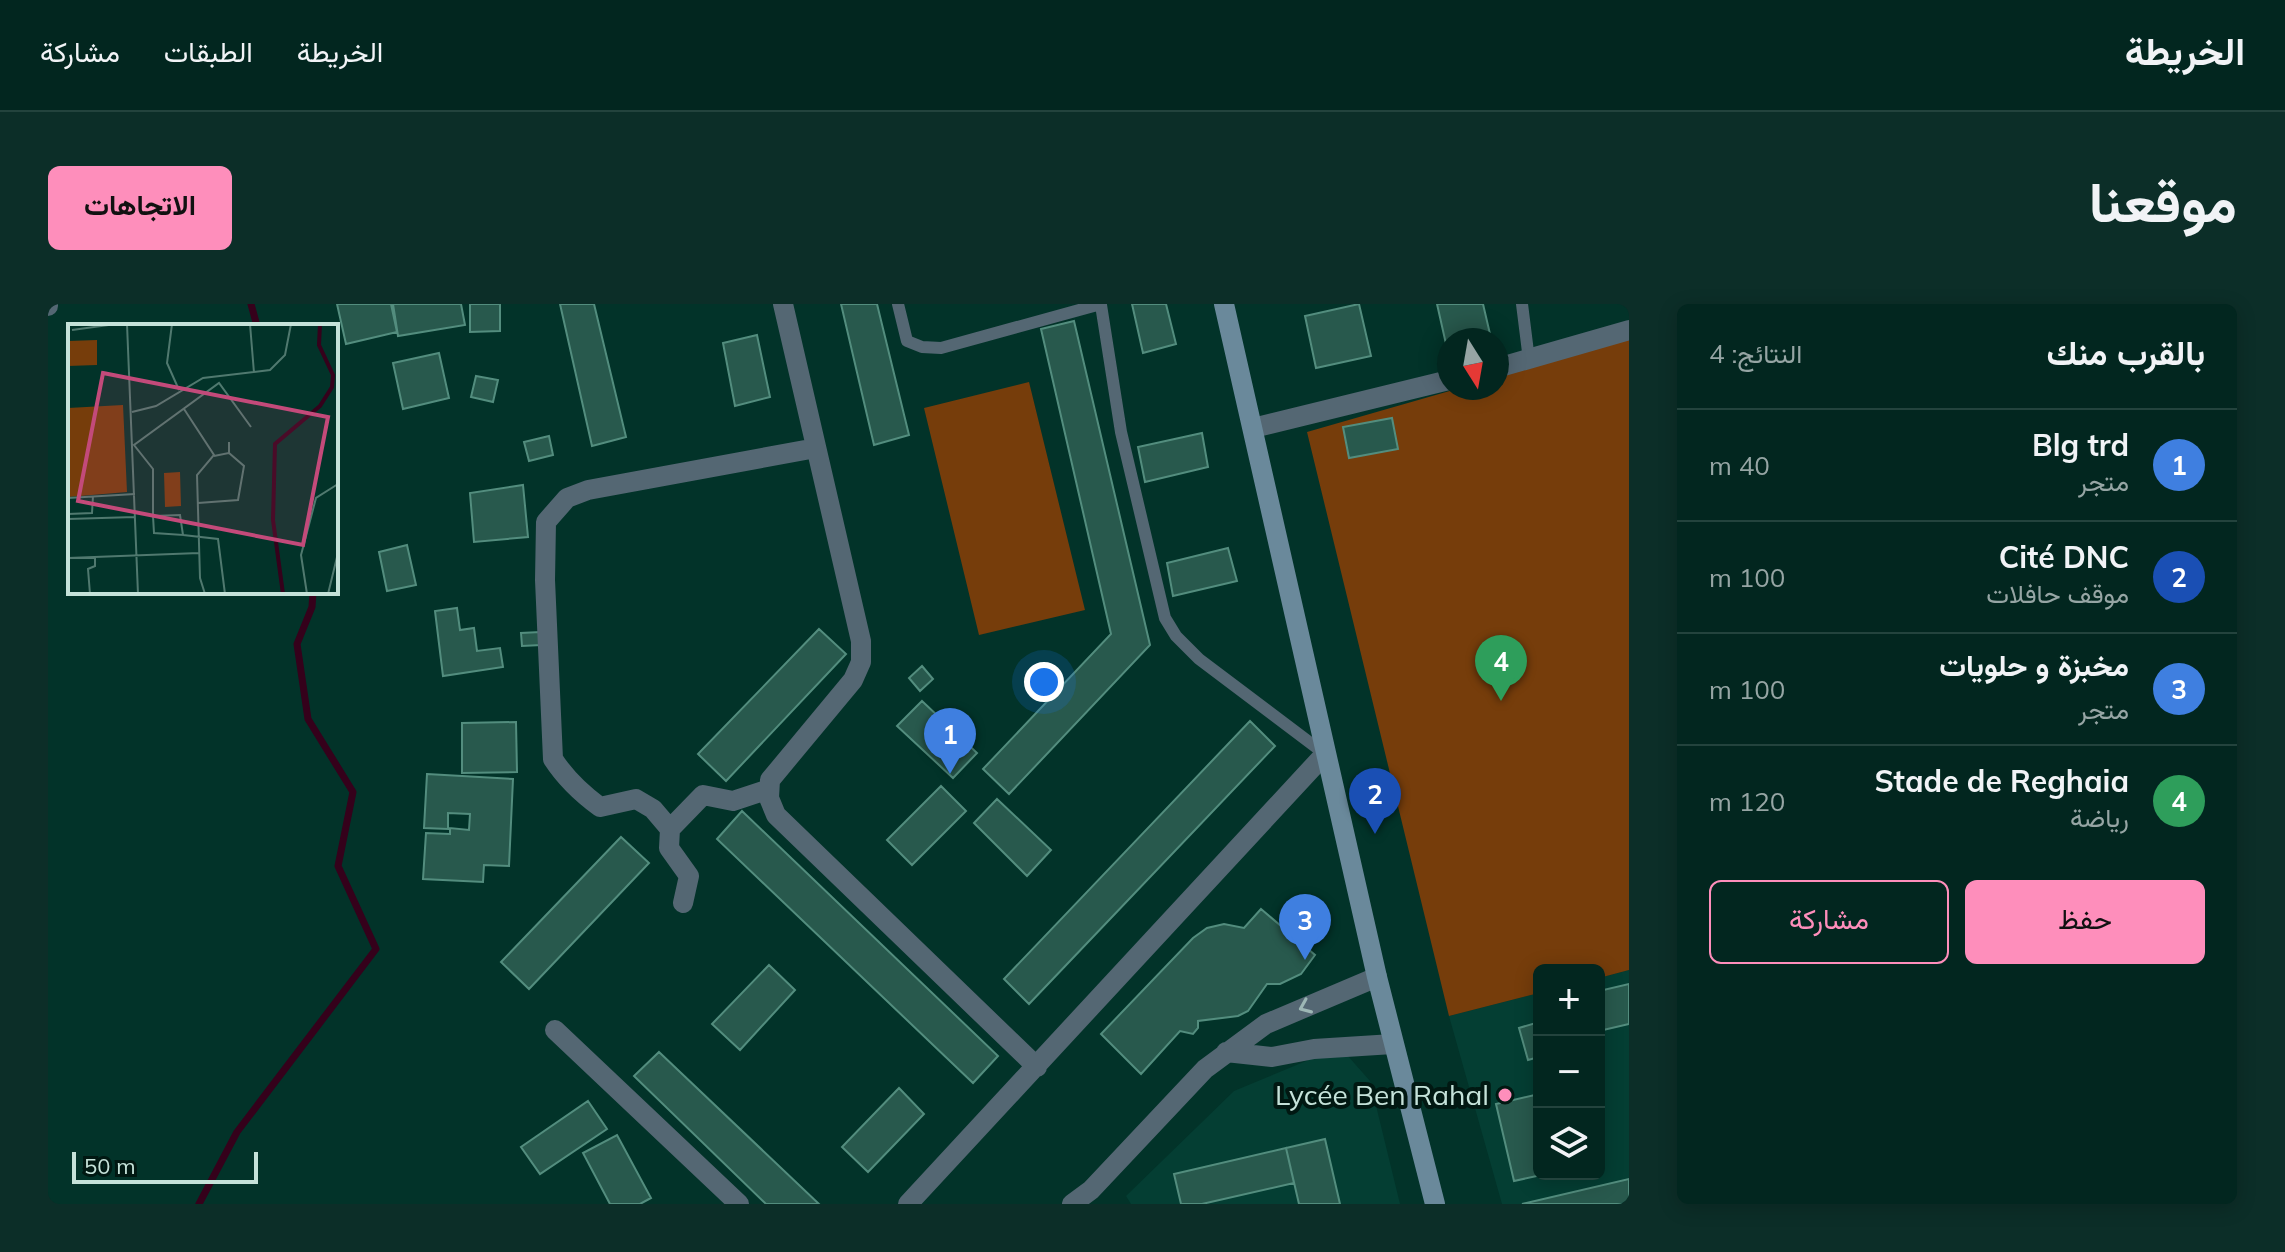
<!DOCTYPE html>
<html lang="ar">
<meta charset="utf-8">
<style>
:root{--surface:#02261f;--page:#0c2e28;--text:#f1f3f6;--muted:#96a5a4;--line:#23433d;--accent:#fe8ebb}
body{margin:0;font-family:Mulish,Vazirmatn,sans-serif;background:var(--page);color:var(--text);direction:rtl}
.controls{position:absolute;right:24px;bottom:24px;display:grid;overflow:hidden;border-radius:12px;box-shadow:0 4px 20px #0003}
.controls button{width:72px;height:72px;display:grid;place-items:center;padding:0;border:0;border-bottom:2px solid var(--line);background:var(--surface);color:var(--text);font:40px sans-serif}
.compass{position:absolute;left:1389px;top:24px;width:72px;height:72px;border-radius:50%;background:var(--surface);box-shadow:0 4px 20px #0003;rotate:169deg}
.scale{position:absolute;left:24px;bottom:20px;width:186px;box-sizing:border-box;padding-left:8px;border:4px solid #c5e2d9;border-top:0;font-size:22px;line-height:28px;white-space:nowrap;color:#c5e2d9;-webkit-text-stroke:6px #011812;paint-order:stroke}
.you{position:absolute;left:996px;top:378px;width:28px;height:28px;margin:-20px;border:6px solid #fff;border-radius:50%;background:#1a73e8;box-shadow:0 0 0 12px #1a73e833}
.badge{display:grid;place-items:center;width:52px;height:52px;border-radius:50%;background:var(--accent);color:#fff;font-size:26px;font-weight:700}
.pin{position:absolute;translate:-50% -66px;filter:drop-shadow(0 2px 4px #0008)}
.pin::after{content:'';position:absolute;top:42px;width:28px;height:24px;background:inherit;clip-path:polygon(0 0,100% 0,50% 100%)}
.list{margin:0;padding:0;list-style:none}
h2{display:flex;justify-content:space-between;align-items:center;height:104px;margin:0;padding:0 32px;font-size:34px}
h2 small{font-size:26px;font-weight:400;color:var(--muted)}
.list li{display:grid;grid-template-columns:52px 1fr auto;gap:24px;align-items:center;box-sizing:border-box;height:112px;padding:0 32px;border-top:2px solid var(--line)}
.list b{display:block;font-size:30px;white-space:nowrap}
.list p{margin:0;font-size:26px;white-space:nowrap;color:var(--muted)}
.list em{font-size:26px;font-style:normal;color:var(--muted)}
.actions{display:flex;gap:16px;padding:24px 32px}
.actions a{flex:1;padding:18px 0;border:2px solid var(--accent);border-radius:12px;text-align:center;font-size:28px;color:var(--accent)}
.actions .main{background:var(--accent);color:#111}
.icon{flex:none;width:44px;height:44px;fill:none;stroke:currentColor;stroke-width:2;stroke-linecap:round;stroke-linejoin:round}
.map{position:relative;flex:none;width:1581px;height:900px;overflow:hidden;direction:ltr;border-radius:12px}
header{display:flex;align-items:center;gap:48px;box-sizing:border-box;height:112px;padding:0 40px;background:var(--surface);border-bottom:2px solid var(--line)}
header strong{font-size:38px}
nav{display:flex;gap:44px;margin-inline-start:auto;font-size:28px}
.intro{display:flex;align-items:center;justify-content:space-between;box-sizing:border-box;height:192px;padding:0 48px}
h1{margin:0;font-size:56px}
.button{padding:20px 36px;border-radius:12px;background:var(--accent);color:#111;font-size:28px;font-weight:700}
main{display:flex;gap:48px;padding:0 48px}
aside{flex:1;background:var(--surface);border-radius:12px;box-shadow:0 4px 20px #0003}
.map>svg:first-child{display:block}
.built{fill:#043e33}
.green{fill:#763d0b}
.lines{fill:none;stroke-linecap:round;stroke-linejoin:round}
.stream{stroke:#35011b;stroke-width:7}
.building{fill:#28594d;stroke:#538d7e;stroke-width:2}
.lane{stroke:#546773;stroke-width:12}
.street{stroke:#546773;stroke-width:20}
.secondary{stroke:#6a899b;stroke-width:20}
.oneway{stroke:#9db7b5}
.poi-dot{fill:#fe8ebb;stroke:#011812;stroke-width:3}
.labels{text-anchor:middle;stroke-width:8;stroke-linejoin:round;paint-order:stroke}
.poi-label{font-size:28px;fill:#c5e2d9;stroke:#011812;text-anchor:end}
.inset-river{fill:none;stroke:#35011b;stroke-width:4}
.inset-road{fill:none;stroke:#50796f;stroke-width:2}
.view{fill:#c34a7a;fill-opacity:0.15;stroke:#c34a7a;stroke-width:4}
.inset-edge{fill:none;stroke:#c5e2d9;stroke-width:4}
</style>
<header>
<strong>الخريطة</strong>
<nav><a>الخريطة</a><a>الطبقات</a><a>مشاركة</a></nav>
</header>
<div class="intro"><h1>موقعنا</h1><a class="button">الاتجاهات</a></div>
<main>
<aside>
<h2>بالقرب منك<small>النتائج: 4</small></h2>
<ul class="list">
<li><span class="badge" style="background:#3f7fe0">1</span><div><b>Blg trd</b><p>متجر</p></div><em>40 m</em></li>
<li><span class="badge" style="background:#1a4fb4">2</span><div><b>Cité DNC</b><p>موقف حافلات</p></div><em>100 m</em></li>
<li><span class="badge" style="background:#3f7fe0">3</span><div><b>مخبزة و حلويات</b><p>متجر</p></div><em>100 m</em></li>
<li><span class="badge" style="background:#2e9e5b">4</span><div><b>Stade de Reghaia</b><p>رياضة</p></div><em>120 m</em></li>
</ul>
<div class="actions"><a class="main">حفظ</a><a>مشاركة</a></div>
</aside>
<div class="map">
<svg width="1581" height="900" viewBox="0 0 1581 900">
<rect width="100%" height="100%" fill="#023329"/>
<path class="built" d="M1581,666v234h-127l-53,-188 90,-23v181h60v-196z
M1292,743l30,34 30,123h-269l-5,-8 108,-105z"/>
<path class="green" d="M1581,35v631l-30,8v-8h-60v23l-90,23 -142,-584 153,-44h37v-11z
M981,78l56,228 -106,25 -55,-227z"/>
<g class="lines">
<path class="stream" d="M203,0l6,22
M151,900l38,-72 139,-183 -38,-83 15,-74 -45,-73 -11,-75 15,-37 1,-15"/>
</g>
<path class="building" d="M289,0h54l6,28 -51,12z
M345,0h68l4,21 -67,11z
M422,0h30v27l-30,1z
M512,0h34l32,133 -34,9z
M793,0h36l32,131 -35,10z
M1084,0h34l10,40 -33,9z
M1311,0l12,52 -55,12 -11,-52z
M1389,0h46l7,30 -25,6h-16v4h-3z
M1026,17l76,324 -141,149 -26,-25 128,-135 -70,-305z
M709,31l13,62 -35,9 -12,-63z
M391,49l10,45 -46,11 -10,-46z
M428,72l22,4 -5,22 -22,-5z
M1344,114l6,31 -49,9 -6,-31z
M1154,129l6,34 -63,15 -7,-35z
M501,132l4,19 -24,6 -5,-19z
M475,181l5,52 -54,5 -4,-49z
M359,241l9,40 -29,6 -8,-39z
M1180,244l9,33 -64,15 -6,-33z
M409,304l3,22 14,-2 3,23 23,-3 3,19 -60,9 -8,-65z
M771,325l27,25 -120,127 -28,-27z
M492,328l1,13 -19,1 -1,-13z
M874,362l11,13 -13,12 -11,-13z
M874,397l55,52 -24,25 -56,-52z
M1202,417l25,25 -246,258 -25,-25z
M468,418l1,50 -55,1v-50z
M379,470l86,5 -4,87 -25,-1 -1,17 -60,-3 3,-46 24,1v-6l19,2 1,-16 -22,-1v16l-24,-1z
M893,482l25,25 -54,54 -25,-25z
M949,495l54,51 -24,26 -53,-53z
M694,507l256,245 -25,27 -256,-244z
M573,533l28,26 -120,126 -28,-27z
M1213,605l54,46 -14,19 -21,10h-13l-19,27 -10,5 -40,5v7l-5,6 -13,-3 -39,43 -40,-40 92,-96 14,-10 17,-4 20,4z
M721,661l26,25 -55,60 -28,-26z
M1581,680v40l-30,7v-40z
M1491,718v35l-11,3 -9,-32z
M611,748l160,152h-53l-132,-128z
M851,784l25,26 -56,58 -26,-25z
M1491,790v80h7l-32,7 -18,-77z
M540,797l19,28 -67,45 -19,-27z
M569,831l34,63 -11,6h-30l-27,-51z
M1277,835l15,65h-41l-13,-56z
M1238,844l8,35 -92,21h-21l-7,-30z
M1581,875v25h-107z"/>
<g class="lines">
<path class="lane" d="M850,0l9,37 15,6 19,1 160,-44
M1474,0l7,56
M1053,1l20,127 44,186 11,18 23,23 126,95"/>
<path class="street" d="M735,0l78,337v21l-8,18 -83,100 -1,18 7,17 261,252
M0,2v-2
M1449,64l132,-38
M1205,124l196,-48
M622,525l-17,-20 -17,-10 -36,8c-19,-14 -34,-28 -47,-48l-8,-179 1,-58 21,-24 21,-8 228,-42
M635,599l6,-27 -20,-28 1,-19 33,-34 30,6 36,-12
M507,726l184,174
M1178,748l46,5 42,-8 79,-5
M860,900l417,-450
M1024,900l19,-14 114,-121 61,-45 111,-47"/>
<path class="secondary" d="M1176,0l153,673 58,227"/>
</g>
<defs><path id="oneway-chevron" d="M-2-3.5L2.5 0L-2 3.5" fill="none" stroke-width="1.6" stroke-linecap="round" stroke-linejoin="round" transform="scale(2)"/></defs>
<use class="oneway" href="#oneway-chevron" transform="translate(1257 703) rotate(157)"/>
<circle class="poi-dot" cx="1457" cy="791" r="8"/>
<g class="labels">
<g class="poi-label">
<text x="1441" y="801">Lycée Ben Rahal</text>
</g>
</g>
<g transform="translate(20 20)">
<rect width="270" height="270" fill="#023329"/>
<path d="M29,16v25l-29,1v-25zM55,81l4,87 -59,5v-89zM112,148l1,34 -16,1 -1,-34z" fill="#763d0b"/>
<path class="inset-river" d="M215,270l-10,-74 2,-76 45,-38 12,-19 1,-12 -14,-30 1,-21"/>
<path class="inset-road" d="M59,0l11,270M104,0l-5,39 12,27M182,0l4,49M4,6l44,-6M116,85l30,46 -17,20 3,103 5,16M64,88l24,-6 47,-28 67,-8 15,-15 6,-31M146,132l15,-3v-11M0,174l67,-4M130,179l40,-3 6,-34 -15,-13M0,190l24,-1 1,-17M85,192v-47l-19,-24 85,-62 32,44M85,192l27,-1 3,20 -29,-2zM0,195l67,-2M115,211l35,4 7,55M0,234l131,-5M22,270l-2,-25 7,-3v-9M239,270l-6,-39 15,-57 22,-14M260,270l10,-41"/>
<path class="view" d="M35,49l225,44 -25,128 -225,-44z"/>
<rect width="270" height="270" class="inset-edge"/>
</g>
</svg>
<div class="controls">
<button>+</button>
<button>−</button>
<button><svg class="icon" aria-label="layers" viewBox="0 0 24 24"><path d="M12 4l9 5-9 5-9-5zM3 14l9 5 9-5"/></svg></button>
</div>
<svg class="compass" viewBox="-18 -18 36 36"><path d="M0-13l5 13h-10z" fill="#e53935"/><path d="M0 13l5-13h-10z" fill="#96a5a4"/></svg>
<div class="scale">50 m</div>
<div class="you"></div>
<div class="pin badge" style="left:902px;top:470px;background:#3f7fe0">1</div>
<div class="pin badge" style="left:1327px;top:530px;background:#1a4fb4">2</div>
<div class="pin badge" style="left:1257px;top:656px;background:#3f7fe0">3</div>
<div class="pin badge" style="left:1453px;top:397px;background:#2e9e5b">4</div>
</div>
</main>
